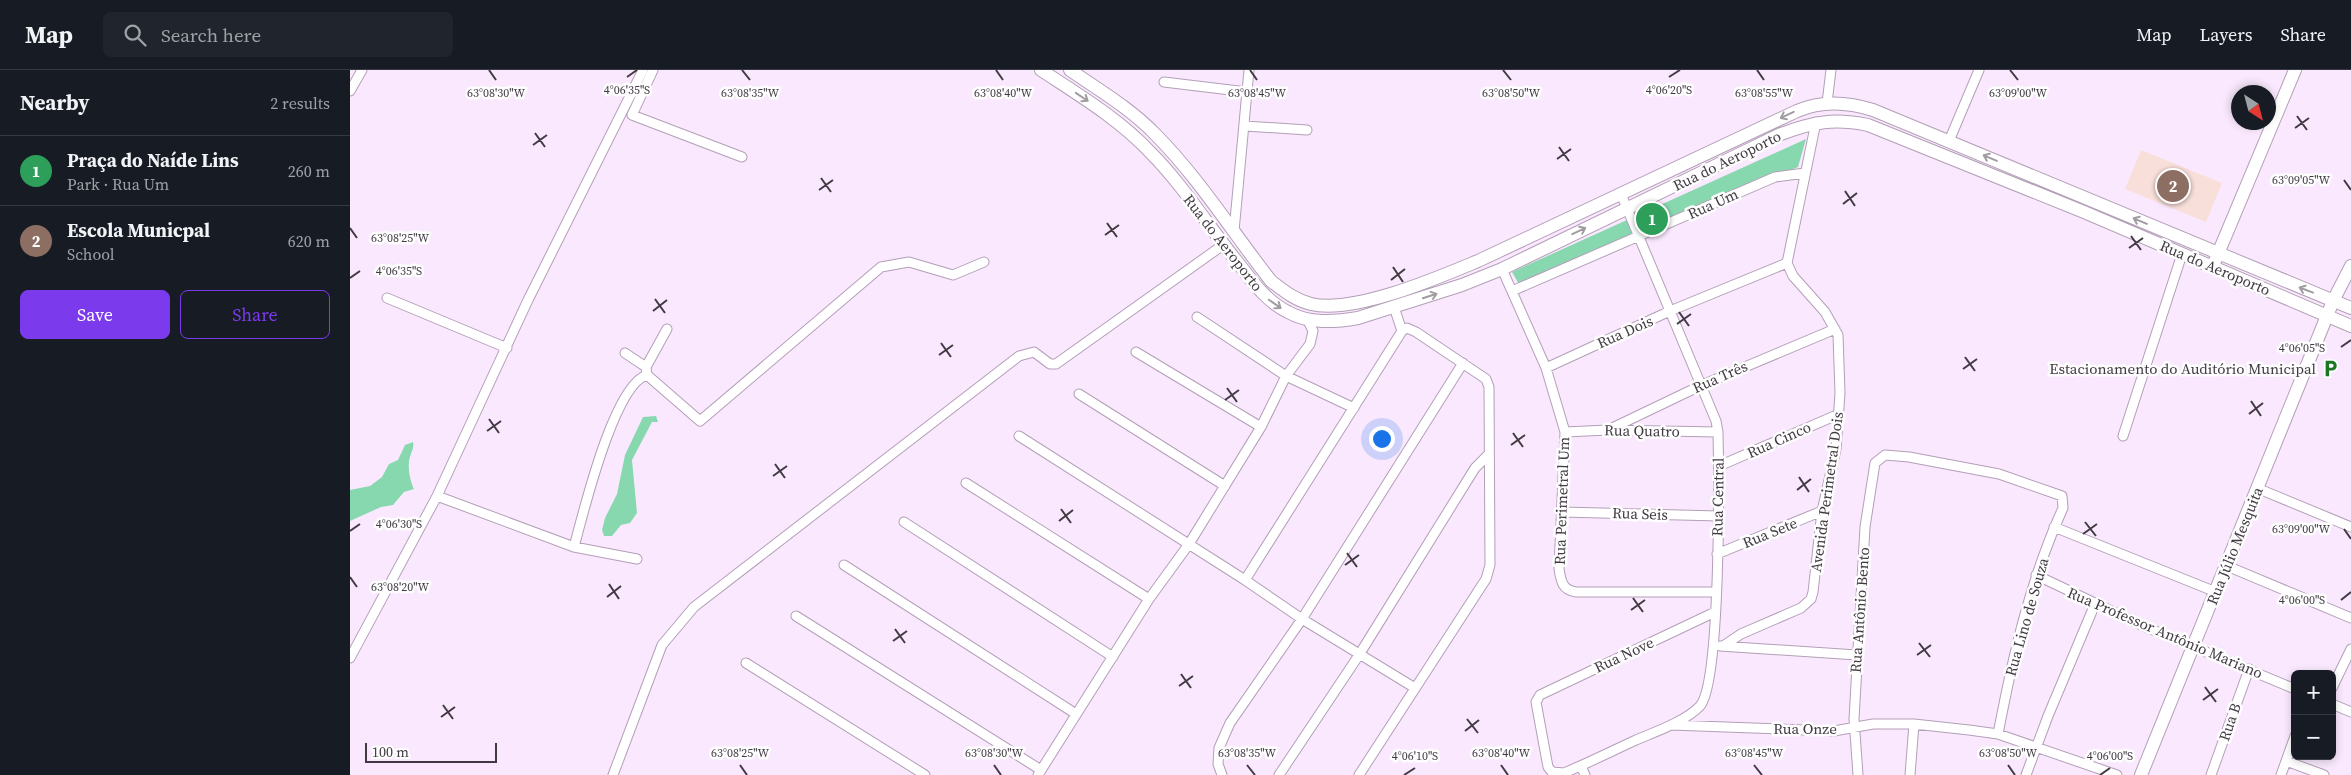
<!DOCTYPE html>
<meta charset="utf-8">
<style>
:root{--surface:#171b24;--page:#20242c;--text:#f1f3f6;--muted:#9ea1a6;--line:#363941;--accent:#7c3aed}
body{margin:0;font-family:"Source Serif 4",serif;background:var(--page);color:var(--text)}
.controls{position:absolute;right:15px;bottom:15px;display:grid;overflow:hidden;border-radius:8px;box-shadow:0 2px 8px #0003}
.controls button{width:45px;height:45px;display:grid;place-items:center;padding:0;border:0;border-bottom:1px solid var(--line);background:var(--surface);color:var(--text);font:25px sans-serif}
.compass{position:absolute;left:1881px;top:15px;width:45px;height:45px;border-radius:50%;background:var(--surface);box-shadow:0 2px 8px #0003;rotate:144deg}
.scale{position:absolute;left:15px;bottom:12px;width:132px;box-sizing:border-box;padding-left:5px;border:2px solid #423a43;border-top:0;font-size:14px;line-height:18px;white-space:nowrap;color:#423a43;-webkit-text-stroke:4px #fdfdfd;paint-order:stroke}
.you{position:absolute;left:1031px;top:368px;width:18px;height:18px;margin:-12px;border:4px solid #fff;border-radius:50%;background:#1a73e8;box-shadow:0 0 0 8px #1a73e833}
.badge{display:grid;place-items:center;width:32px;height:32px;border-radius:50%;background:var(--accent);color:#fff;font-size:16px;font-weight:700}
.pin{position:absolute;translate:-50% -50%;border:2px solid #fff;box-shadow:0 1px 5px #0006}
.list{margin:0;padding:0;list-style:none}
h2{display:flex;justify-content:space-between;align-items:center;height:65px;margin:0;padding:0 20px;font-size:21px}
h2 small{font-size:16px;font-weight:400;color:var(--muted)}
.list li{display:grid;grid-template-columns:32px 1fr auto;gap:15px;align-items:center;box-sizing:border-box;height:70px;padding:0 20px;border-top:1px solid var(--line)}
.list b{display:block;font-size:19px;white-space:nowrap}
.list p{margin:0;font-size:16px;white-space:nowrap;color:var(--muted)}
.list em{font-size:16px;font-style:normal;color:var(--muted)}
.actions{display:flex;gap:10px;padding:15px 20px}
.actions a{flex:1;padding:11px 0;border:1px solid var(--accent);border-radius:8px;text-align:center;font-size:18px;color:var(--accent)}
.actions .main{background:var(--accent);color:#fff}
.icon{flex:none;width:28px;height:28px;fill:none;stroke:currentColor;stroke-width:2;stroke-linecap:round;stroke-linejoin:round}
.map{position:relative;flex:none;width:2001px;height:705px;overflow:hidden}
header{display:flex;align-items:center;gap:30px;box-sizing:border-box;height:70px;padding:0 25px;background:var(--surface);border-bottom:1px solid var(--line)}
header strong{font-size:24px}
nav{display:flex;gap:28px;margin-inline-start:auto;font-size:18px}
.search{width:350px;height:45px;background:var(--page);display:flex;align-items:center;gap:12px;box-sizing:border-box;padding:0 18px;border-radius:8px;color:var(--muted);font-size:19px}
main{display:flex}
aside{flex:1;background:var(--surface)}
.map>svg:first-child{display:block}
.education{fill:#f9dfda}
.green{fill:#88d8af}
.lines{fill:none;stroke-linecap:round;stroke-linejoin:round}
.street-casing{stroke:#b39fb7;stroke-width:11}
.secondary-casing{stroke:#b39fb7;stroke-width:14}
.street{stroke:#fff;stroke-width:9}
.secondary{stroke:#fff;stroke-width:12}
.oneway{stroke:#a09ca1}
.ticks{fill:none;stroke:#423a43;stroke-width:2}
.labels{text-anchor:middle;stroke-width:5;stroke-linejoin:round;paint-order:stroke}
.street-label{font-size:15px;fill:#423a43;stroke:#fdfdfd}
.poi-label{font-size:15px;fill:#423a43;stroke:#fdfdfd;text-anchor:end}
.ticks-label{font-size:12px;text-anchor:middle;fill:#423a43;stroke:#fdfdfd;stroke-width:5;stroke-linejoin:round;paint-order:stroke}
</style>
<header>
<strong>Map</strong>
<div class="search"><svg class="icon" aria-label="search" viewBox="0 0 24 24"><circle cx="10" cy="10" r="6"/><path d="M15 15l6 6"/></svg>Search here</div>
<nav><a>Map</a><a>Layers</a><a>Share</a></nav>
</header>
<main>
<aside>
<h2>Nearby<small>2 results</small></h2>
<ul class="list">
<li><span class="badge" style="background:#2e9e5b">1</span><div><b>Praça do Naíde Lins</b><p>Park · Rua Um</p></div><em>260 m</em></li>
<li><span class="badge" style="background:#8d6e63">2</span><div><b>Escola Municpal</b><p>School</p></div><em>620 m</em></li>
</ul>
<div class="actions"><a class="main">Save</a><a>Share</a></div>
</aside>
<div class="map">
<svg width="2001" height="705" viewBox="0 0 2001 705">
<rect width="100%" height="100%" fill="#fae9fe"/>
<path class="education" d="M1791,80l81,33 -16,39 -81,-33z"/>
<path class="green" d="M1456,69l-8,28 -278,119 -8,-14z
M306,346l2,6h-6l-20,38 5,53 -7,10 -9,2 -9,11h-8l-2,-6 3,-12 12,-24 8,-39 18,-38z
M63,372c1,7 -1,8 -3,15 -3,9 0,24 4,32l-10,3 -11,13 -12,2 -31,14v-31l20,-4 12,-9 7,-13 9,-4 7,-15z"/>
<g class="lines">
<defs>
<path id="street" d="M303,0l-21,45 110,42
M814,12l83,10
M0,21l12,-21
M1477,33l4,-33
M895,56l62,4
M1599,71l30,-71
M1271,124l95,227 2,11c1,43 3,250 -18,274 -14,15 -45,26 -64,34 -24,11 -48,23 -72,33l-12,-1 -4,-5 -12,-65 4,-7 175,-83
M884,161l15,-161
M1152,199l44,99 19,64 -6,137c2,12 3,21 17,23h140
M1162,221l263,-114 30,-4
M37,228l120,50
M1044,237l8,24
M847,247l89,59 68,32
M317,259l-21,38 1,8 53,46 181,-154 28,-5 44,13 31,-13
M786,282l125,75
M275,283l21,14
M1196,298l124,-57 117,-48
M729,324l146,92
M1258,360l94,-45 133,-56
M1215,362l43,-2 110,2
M669,366l226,144 57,39 113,69
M1773,366l59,-182
M1369,396l120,-52
M616,413l183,116
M1909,419l92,38
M87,426l137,51 63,12
M1212,442l157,4
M554,452l209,135
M1704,457l162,65
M224,477c9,-33 40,-163 73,-172
M1367,484l105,-43
M494,495l232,149
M1877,496l124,52
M1686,505l105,50 154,64
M895,510l157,-249 5,-3 9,4 70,47 3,8 1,178 -4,14 -127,196
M446,546l245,154
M1370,576l137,9
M1373,576l18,-12 60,-26 10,-9 2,-7 9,-81 14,-62 4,-56 -2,-58 -13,-23 -32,-36 -6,-13 29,-141
M0,588l87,-162 91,-196 115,-230
M396,593l179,112
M1982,618l19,-39
M1982,634l19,8
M1321,655l163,6 39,-7h41l55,6 29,4 119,41
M1936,691l38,14
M1231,696l4,9
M263,705l49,-130 32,-38 325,-251 15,-4 16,12h6l167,-119
M688,705l111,-176 40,-55 72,-117 25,-51 24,-32 3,-13 -6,-12
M872,705l-4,-11 1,-16 11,-25 72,-104 161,-256
M929,705l80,-120 116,-187 14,-14
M1508,705l-4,-56 11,-192 10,-64 10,-8 24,2 90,17 63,22 1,12c-33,72 -50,148 -65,226
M1560,705l4,-51
M1676,705l22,-59 47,-112
M1861,705l38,-106
M1931,705l14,-39"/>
<path id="secondary" d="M691,0c38,25 78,49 109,82 32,32 57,72 85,107 16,20 29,41 53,53 21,12 47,10 70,6l104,-33 40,-16 279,-135c32,-12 53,-16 87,-9l216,87 267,114
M720,0c29,20 61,39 85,64 44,44 78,99 116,147 13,10 24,19 40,23 43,10 126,-26 167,-43l319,-150c25,-11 51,-9 76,-1l478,198
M1865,191l80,-191
M1791,705l192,-474 18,-35"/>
</defs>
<use href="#street" class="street-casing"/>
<use href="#secondary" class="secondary-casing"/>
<use href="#street" class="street"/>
<use href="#secondary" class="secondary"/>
</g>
<defs><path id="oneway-shaft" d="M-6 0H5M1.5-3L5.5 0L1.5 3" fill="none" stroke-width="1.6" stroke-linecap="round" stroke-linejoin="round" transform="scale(1.25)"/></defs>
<g class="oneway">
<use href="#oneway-shaft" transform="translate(732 27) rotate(34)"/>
<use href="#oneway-shaft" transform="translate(1437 45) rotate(155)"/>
<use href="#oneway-shaft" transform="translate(1640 88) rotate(-157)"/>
<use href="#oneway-shaft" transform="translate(1790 151) rotate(-157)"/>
<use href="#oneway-shaft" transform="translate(1229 161) rotate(-25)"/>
<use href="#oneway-shaft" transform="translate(1956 220) rotate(-159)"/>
<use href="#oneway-shaft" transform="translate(1080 226) rotate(-18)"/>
<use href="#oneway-shaft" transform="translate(925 234) rotate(35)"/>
</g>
<path class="ticks" d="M139,0l7,10M392,0l8,10M646,0l7,10M900,0l7,10M1153,0l8,10M1407,0l7,10M1660,0l8,10M277,7l10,-7M1319,7l11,-7M1947,46l10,14M1945,58l14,-10M185,63l10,14M183,75l14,-10M1209,77l10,14M1207,89l14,-10M471,108l10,14M1994,110l7,10M469,120l14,-10M1495,121l10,15M1493,134l14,-11M757,153l10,14M0,158l7,10M755,165l14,-10M1781,166l10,14M1779,178l14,-10M1043,197l10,15M0,208l10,-7M1041,210l14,-11M305,229l10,14M303,241l14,-11M1329,242l10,14M1327,254l14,-10M591,273l10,14M1991,277l10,-7M589,285l14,-10M1615,287l10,14M1613,299l14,-10M877,318l10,14M875,330l14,-10M1901,331l10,15M1899,344l14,-11M139,349l10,14M137,361l14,-10M1163,363l10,14M1161,375l14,-10M425,394l10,14M423,406l14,-10M1449,407l10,15M1447,420l14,-11M711,439l10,14M709,451l14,-11M1735,452l11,14M1994,459l7,10M0,461l10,-7M1733,464l14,-10M997,483l10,14M995,495l14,-10M0,507l7,10M259,514l10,15M257,527l14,-11M1283,528l10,14M1991,530l10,-8M1281,540l14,-10M545,559l10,14M543,571l14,-10M1569,573l11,14M1567,585l14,-10M831,604l10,14M829,616l14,-10M1855,617l11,15M1853,630l15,-11M93,635l10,14M91,647l14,-10M1117,649l11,14M1115,661l14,-11M390,695l7,10M644,695l7,10M897,695l8,10M1151,695l7,10M1404,695l8,10M1658,695l7,10M1054,705l11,-7M1750,705l10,-7"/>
<defs>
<symbol id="parking-bare" viewBox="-9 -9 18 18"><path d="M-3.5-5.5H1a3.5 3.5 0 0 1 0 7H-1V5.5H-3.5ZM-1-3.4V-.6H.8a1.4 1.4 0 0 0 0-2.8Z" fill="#1d7623" stroke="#fdfdfd" stroke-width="2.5" paint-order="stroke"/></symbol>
</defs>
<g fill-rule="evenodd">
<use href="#parking-bare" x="1968" y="286" width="25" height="25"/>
</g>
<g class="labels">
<g class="street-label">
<text transform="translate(1377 91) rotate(-26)" y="5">Rua do Aeroporto</text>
<text transform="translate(1363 134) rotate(-24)" y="5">Rua Um</text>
<text transform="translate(873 173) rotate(52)" y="5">Rua do Aeroporto</text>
<text transform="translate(1865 198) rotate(23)" y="5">Rua do Aeroporto</text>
<text transform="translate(1275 262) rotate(-24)" y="5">Rua Dois</text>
<text transform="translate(1370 307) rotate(-24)" y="5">Rua Três</text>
<text transform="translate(1292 361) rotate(1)" y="5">Rua Quatro</text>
<text transform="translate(1429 370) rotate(-24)" y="5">Rua Cinco</text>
<text transform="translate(1477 422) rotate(-82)" y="5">Avenida Perimetral Dois</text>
<text transform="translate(1368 427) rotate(-89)" y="5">Rua Central</text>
<text transform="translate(1212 431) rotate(-88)" y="5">Rua Perimetral Um</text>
<text transform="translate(1290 444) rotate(2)" y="5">Rua Seis</text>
<text transform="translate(1420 463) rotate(-22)" y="5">Rua Sete</text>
<text transform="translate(1885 476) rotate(-68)" y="5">Rua Júlio Mesquita</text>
<text transform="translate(1510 540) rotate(-86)" y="5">Rua Antônio Bento</text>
<text transform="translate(1677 547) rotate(-74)" y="5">Rua Lino de Souza</text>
<text transform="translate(1815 563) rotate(23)" y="5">Rua Professor Antônio Mariano</text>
<text transform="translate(1274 585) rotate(-25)" y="5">Rua Nove</text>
<text transform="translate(1880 652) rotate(-71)" y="5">Rua B</text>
<text x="1455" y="664">Rua Onze</text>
</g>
<g class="poi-label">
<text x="1966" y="304">Estacionamento do Auditório Municipal</text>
</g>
</g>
<g class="ticks-label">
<text x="277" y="24">4°06'35"S</text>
<text x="1319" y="24">4°06'20"S</text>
<text x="146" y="27">63°08'30"W</text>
<text x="400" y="27">63°08'35"W</text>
<text x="653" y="27">63°08'40"W</text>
<text x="907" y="27">63°08'45"W</text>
<text x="1161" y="27">63°08'50"W</text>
<text x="1414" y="27">63°08'55"W</text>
<text x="1668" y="27">63°09'00"W</text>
<text x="1951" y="114">63°09'05"W</text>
<text x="50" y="172">63°08'25"W</text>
<text x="49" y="205">4°06'35"S</text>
<text x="1952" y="282">4°06'05"S</text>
<text x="49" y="458">4°06'30"S</text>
<text x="1951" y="463">63°09'00"W</text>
<text x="50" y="521">63°08'20"W</text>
<text x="1952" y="534">4°06'00"S</text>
<text x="390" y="687">63°08'25"W</text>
<text x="644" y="687">63°08'30"W</text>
<text x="897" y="687">63°08'35"W</text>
<text x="1151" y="687">63°08'40"W</text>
<text x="1404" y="687">63°08'45"W</text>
<text x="1658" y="687">63°08'50"W</text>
<text x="1065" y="690">4°06'10"S</text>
<text x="1760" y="690">4°06'00"S</text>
</g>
</svg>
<div class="controls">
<button>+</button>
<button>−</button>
</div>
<svg class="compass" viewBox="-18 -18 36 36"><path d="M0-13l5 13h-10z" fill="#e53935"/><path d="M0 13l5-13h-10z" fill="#9ea1a6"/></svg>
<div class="scale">100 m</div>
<div class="you"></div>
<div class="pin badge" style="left:1302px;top:149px;background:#2e9e5b">1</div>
<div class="pin badge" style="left:1823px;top:116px;background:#8d6e63">2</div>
</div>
</main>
